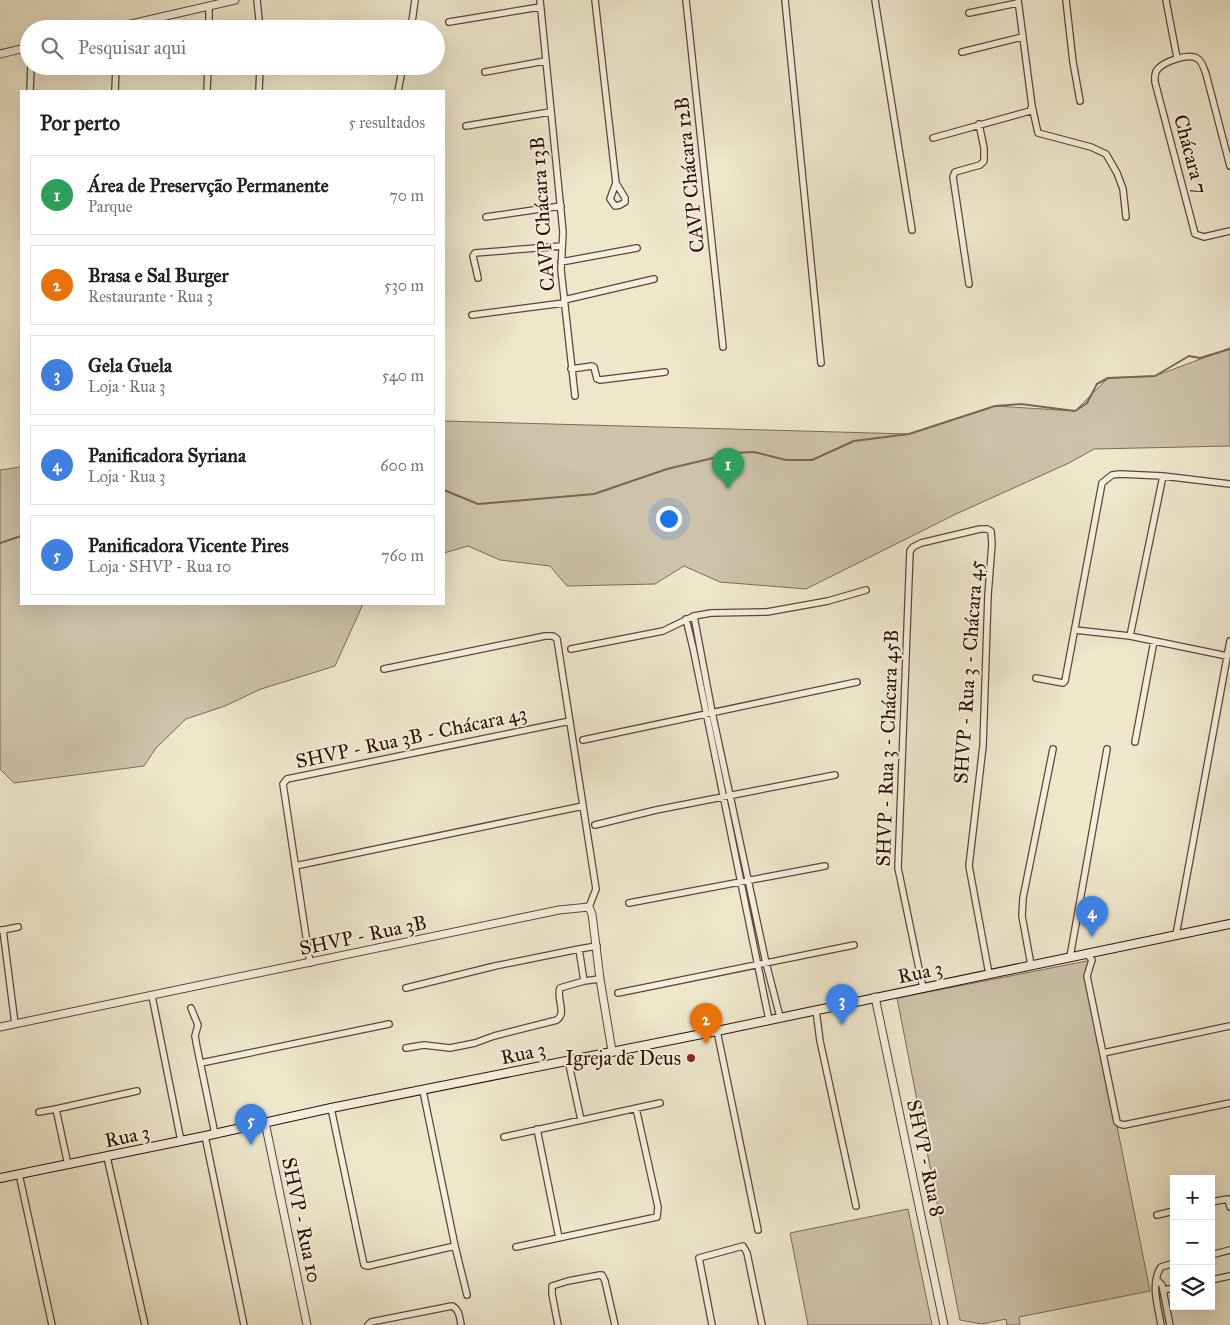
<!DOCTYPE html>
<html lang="pt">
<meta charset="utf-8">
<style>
:root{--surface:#fff;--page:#f2f2f2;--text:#202124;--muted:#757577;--line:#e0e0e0;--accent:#db2777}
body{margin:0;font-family:"IM FELL Great Primer",serif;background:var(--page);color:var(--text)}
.controls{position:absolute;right:15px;bottom:15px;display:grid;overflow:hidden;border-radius:0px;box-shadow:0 5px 20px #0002}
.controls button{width:45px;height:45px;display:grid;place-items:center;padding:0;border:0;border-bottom:1px solid var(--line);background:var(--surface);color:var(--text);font:25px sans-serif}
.you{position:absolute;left:668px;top:518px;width:18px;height:18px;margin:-12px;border:4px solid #fff;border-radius:50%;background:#1a73e8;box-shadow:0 0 0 8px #1a73e833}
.badge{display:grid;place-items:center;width:32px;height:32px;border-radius:50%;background:var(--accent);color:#fff;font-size:16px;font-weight:700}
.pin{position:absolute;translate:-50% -41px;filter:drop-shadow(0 1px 2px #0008)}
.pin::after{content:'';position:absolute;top:26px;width:18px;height:15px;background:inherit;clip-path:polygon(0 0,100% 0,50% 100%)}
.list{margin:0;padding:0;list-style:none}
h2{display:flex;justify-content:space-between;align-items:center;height:65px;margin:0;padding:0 20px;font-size:21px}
h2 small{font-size:16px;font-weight:400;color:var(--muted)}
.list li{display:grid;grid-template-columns:32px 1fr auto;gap:15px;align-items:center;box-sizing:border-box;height:80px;margin:0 10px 10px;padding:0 10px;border:1px solid var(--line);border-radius:0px}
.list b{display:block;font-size:19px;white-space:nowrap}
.list p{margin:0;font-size:16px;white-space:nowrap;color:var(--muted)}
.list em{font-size:16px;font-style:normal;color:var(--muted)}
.icon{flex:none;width:28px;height:28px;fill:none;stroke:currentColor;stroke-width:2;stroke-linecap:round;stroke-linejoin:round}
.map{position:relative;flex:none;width:1230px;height:1325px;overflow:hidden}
.search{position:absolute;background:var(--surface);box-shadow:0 5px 20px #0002;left:20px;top:20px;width:425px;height:55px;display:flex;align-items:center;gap:12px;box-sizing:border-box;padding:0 18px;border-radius:28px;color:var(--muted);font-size:19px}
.panel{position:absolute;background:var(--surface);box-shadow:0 5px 20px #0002;left:20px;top:90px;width:425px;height:515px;border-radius:0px}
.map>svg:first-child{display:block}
.green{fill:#cdc2aa;stroke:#7e6958}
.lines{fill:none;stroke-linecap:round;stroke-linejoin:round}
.stream{stroke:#7a6554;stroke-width:2}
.minor-casing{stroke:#5e4637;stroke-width:8}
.tertiary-casing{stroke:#5e4637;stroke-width:9}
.secondary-casing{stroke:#2e1005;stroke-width:10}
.minor{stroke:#f4efde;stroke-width:5.5}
.tertiary{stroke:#f4efde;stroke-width:7}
.secondary{stroke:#f4efde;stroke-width:8}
.poi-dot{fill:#8f2418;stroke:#f4efde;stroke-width:2}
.labels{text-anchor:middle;stroke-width:4;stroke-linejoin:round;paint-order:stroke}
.street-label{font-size:20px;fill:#2e1005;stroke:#f4efde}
.poi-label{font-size:20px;fill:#2e1005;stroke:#f4efde;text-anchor:end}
</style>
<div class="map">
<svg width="1230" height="1325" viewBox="0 0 1230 1325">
<rect width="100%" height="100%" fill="#eee7cc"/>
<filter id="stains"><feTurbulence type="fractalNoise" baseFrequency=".004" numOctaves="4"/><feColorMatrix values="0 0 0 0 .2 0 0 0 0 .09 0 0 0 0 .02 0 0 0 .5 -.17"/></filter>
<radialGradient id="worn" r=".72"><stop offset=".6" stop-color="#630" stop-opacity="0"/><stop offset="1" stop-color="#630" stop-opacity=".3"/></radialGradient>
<path class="green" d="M1230,348v98l-136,3 -25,14 -113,51 -150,75 -86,-7 -36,-16 -29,18 -88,2 -17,-20 -50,-6 -32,-14 -24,7v-132l465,13 86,-28 80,5 33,-33 47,-2z
M21,467v137h342l-28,62 -74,23 -36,17 -39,13 -30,29 -12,18 -130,17 -14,-14v-299z
M1092,960l-5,16 63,315 -131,26 1,8h-13l-1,-6 -24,5 -22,-4 -63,-322z
M908,1209l24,116h-124l-18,-92z"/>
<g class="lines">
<path class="stream" d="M444,490l34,14 116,-10 73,-25 67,-16 20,-1 32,8h26l42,-19 55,-7 86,-28 26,-2 54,7 12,-8 10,-19 11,-6 47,-2 34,-20 11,2 30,-9
M0,543l21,-7"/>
<defs>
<path id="minor" d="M257,0l3,29
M540,0l23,232 -2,38 14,126
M595,0l21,183 9,15v4l-5,3 -5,1 -5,-7 6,-16
M686,0l37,347
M785,0l36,363
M875,0l37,230
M1066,0l7,62 7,39
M1166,0l11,58
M209,7v22
M969,13l49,-10
M449,22l91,-15
M411,29l4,-29
M962,52l60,-15
M485,72l60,-11
M30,91l1,-25
M115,91l1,-25
M207,91l1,-25
M259,91l1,-25
M398,91l5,-25
M1032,106l6,27 53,14 15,7 11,19 6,16 3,28
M466,126l84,-14
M933,138l97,-27 2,-5 -14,-106
M1230,166l-24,-92c-2,-5 -3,-11 -8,-15 -9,-7 -35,3 -41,11 -3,4 -2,8 -2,12l40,152 9,3 26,-6
M486,217l75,-11
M561,262l76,-14
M478,278l-5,-22 2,-3 87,-7
M969,284l-16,-107 2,-5 25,-7 4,-4v-13l-5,-24
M564,300l90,-21
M472,315l92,-12
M571,369l21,-3 2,1 3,12 3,1 65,-8
M694,616l18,96 54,251 14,54
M686,619l7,29 76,372
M1075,630l55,6 97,20
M1130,636l33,-160
M571,649l92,-18 31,-15 17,-3 56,-1 61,-11 38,-11
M384,669l161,-33h8l4,3 39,250 -7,18
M1036,678l27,5 2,-2 37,-198 10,-8 8,-1 43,2 67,8
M583,740l274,-58
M1135,742l19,-101
M595,825l61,-15 179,-35
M295,866l288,-60
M629,903l196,-37
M0,930h3l12,94
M3,930l15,-3
M1176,935l54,-294
M579,949l18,-3
M1086,953l6,7 -5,16 30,146 3,2 4,1 106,-22
M1070,957l37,-208
M310,963l-27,-179 4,-5 283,-58
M1031,965l-9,-49 1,-18 30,-149
M406,988l89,-22 84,-17 5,32
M923,988l-25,-120 12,-317 3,-4 8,-4 59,-14h7l4,2 1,13 -4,51 -5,151 -14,120 20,108
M618,993l236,-48
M152,996l29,145
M191,1008l7,17 -3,11 2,11 18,87
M816,1010l4,31 36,165
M717,1031l41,199
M406,1048l18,-3 26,3 25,-5 19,-7 63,-16c10,-7 -1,-21 3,-32l24,-7 16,-2
M1103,1053l127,-27
M568,1060l13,60
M201,1063l188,-39
M423,1091l32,155 12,49
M331,1108l33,157 4,1 87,-20
M39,1112l17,-3
M537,1129l22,109
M205,1136l39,189
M504,1137l156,-34
M107,1157l38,168
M68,1165l-12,-56 81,-18
M19,1174l33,151
M1211,1202l17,-3 2,8
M1157,1215l17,-4
M516,1247l141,-30 1,-10 -22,-99
M1211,1255l19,-5
M1157,1280l5,5 8,40
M1211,1280l19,-4
M1163,1290l11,-2
M368,1325l3,-3 81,-16c7,3 8,12 9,19
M558,1325l-6,-31v-8l16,-5 32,-6h2l3,6 10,44
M712,1325l-13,-67 44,-12 4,7 15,72
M1161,1325c-3,-19 -11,-41 0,-58l13,-4"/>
<path id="tertiary" d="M109,29l126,-29
M0,54l29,-7
M875,997l69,328
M0,1027l559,-117 30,-3 3,7 8,65 12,72
M265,1122l42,203"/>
<path id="secondary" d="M0,1178l205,-42 126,-28 386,-77 513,-107"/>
</defs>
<use href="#minor" class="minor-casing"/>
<use href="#tertiary" class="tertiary-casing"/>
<use href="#secondary" class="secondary-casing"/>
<use href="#minor" class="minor"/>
<use href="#tertiary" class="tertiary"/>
<use href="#secondary" class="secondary"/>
</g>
<circle class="poi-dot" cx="691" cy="1058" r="5"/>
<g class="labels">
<g class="street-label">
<text transform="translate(1191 154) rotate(75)" y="7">Chácara 7</text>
<text transform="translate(689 175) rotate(-96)" y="7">CAVP Chácara 12B</text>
<text transform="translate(542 214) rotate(-94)" y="7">CAVP Chácara 13B</text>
<text transform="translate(968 672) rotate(-86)" y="7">SHVP - Rua 3 - Chácara 45</text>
<text transform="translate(411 737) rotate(-12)" y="7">SHVP - Rua 3B - Chácara 43</text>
<text transform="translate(887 748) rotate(-88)" y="7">SHVP - Rua 3 - Chácara 45B</text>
<text transform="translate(363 935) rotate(-12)" y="7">SHVP - Rua 3B</text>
<text transform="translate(920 972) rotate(-12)" y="7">Rua 3</text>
<text transform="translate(523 1053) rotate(-12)" y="7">Rua 3</text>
<text transform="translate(127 1136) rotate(-12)" y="7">Rua 3</text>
<text transform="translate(926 1158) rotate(78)" y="7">SHVP - Rua 8</text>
<text transform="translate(302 1220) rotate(78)" y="7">SHVP - Rua 10</text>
</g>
<g class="poi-label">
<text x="681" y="1065">Igreja de Deus</text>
</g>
</g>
<rect width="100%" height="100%" filter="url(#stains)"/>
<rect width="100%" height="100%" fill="url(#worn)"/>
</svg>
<div class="controls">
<button>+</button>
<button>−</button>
<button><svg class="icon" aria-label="layers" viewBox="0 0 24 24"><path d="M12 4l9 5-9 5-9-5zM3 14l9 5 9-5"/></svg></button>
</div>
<div class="you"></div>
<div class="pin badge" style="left:728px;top:489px;background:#2e9e5b">1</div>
<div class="pin badge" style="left:706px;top:1044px;background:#e8710a">2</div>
<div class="pin badge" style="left:842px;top:1025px;background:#3f7fe0">3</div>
<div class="pin badge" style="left:1092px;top:937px;background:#3f7fe0">4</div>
<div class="pin badge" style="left:251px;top:1145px;background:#3f7fe0">5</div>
<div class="search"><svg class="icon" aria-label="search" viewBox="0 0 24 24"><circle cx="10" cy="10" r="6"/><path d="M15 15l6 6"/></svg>Pesquisar aqui</div>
<section class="panel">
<h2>Por perto<small>5 resultados</small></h2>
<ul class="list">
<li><span class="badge" style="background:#2e9e5b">1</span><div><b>Área de Preservção Permanente</b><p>Parque</p></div><em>70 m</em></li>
<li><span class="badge" style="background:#e8710a">2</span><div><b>Brasa e Sal Burger</b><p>Restaurante · Rua 3</p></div><em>530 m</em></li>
<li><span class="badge" style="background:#3f7fe0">3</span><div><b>Gela Guela</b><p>Loja · Rua 3</p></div><em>540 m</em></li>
<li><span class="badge" style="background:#3f7fe0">4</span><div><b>Panificadora Syriana</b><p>Loja · Rua 3</p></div><em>600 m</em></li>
<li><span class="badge" style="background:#3f7fe0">5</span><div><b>Panificadora Vicente Pires</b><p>Loja · SHVP - Rua 10</p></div><em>760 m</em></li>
</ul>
</section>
</div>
